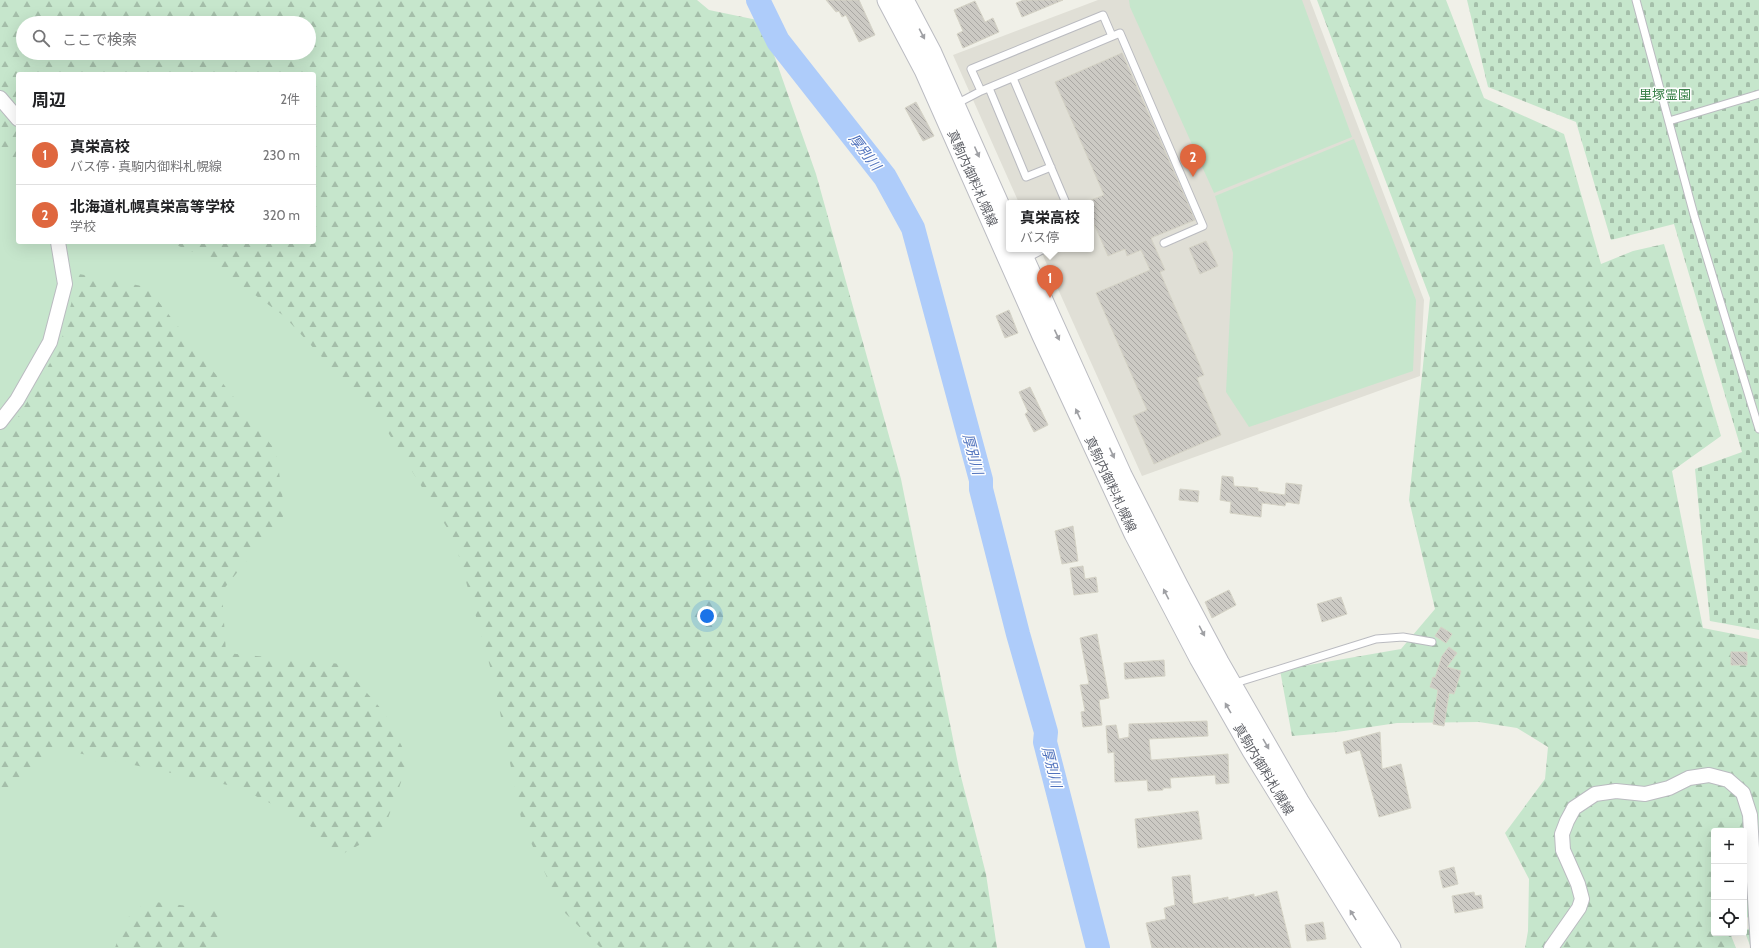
<!DOCTYPE html>
<html lang="ja">
<meta charset="utf-8">
<style>
:root{--surface:#fff;--page:#f2f2f2;--text:#202124;--muted:#757577;--line:#e0e0e0;--accent:#df673f}
body{margin:0;font-family:Cabin,"Noto Sans JP",sans-serif;background:var(--page);color:var(--text)}
.controls{position:absolute;right:12px;bottom:12px;display:grid;overflow:hidden;border-radius:4px;box-shadow:0 4px 16px #0002}
.controls button{width:36px;height:36px;display:grid;place-items:center;padding:0;border:0;border-bottom:1px solid var(--line);background:var(--surface);color:var(--text);font:20px sans-serif}
.you{position:absolute;left:707px;top:616px;width:14px;height:14px;margin:-10px;border:3px solid #fff;border-radius:50%;background:#1a73e8;box-shadow:0 0 0 6px #1a73e833}
.badge{display:grid;place-items:center;width:26px;height:26px;border-radius:50%;background:var(--accent);color:#fff;font-size:13px;font-weight:700}
.pin{position:absolute;translate:-50% -33px;filter:drop-shadow(0 1px 2px #0008)}
.pin::after{content:'';position:absolute;top:21px;width:14px;height:12px;background:inherit;clip-path:polygon(0 0,100% 0,50% 100%)}
.popup{position:absolute;left:1006px;top:200px;width:88px;height:52px;box-sizing:border-box;display:grid;place-content:center;border-radius:4px;background:var(--surface);filter:drop-shadow(0 1px 3px #0005);font-size:13px;white-space:nowrap;color:var(--muted)}
.popup b{font-size:15px;color:var(--text)}
.popup::after{content:'';position:absolute;left:50%;top:100%;margin-left:-8px;border:8px solid transparent;border-top-color:var(--surface)}
.list{margin:0;padding:0;list-style:none}
h2{display:flex;justify-content:space-between;align-items:center;height:52px;margin:0;padding:0 16px;font-size:17px}
h2 small{font-size:13px;font-weight:400;color:var(--muted)}
.list li{display:grid;grid-template-columns:26px 1fr auto;gap:12px;align-items:center;box-sizing:border-box;height:60px;padding:0 16px;border-top:1px solid var(--line)}
.list b{display:block;font-size:15px;white-space:nowrap}
.list p{margin:0;font-size:13px;white-space:nowrap;color:var(--muted)}
.list em{font-size:13px;font-style:normal;color:var(--muted)}
.icon{flex:none;width:22px;height:22px;fill:none;stroke:currentColor;stroke-width:2;stroke-linecap:round;stroke-linejoin:round}
.map{position:relative;flex:none;width:1759px;height:948px;overflow:hidden}
.search{position:absolute;background:var(--surface);box-shadow:0 4px 16px #0002;left:16px;top:16px;width:300px;height:44px;display:flex;align-items:center;gap:10px;box-sizing:border-box;padding:0 14px;border-radius:22px;color:var(--muted);font-size:15px}
.panel{position:absolute;background:var(--surface);box-shadow:0 4px 16px #0002;left:16px;top:72px;width:300px;height:172px;border-radius:4px}
.map>svg:first-child{display:block}
.education{fill:#e0dfd6}
.grass{fill:#c6e6cc}
.forest{fill:url(#forest-firs);fill-rule:evenodd}
.cemetery{fill:url(#cemetery-stones)}
.lines{fill:none;stroke-linecap:round;stroke-linejoin:round}
.river{stroke:#aeccfa;stroke-width:24}
.building{fill:url(#building-back-hatch);stroke:#d5d3c6}
.service-casing{stroke:#babbc0;stroke-width:9}
.minor-casing{stroke:#babbc0;stroke-width:16}
.secondary-casing{stroke:#bbbcc2;stroke-width:21}
.service{stroke:#fff;stroke-width:7}
.minor{stroke:#fff;stroke-width:14}
.secondary{stroke:#fff;stroke-width:19}
.oneway{fill:#9fa0a4}
.labels{text-anchor:middle;stroke-width:3;stroke-linejoin:round;paint-order:stroke}
.park-label{font-size:13px;fill:#3b824a;stroke:#fff}
.street-label{font-size:13px;fill:#5f6167;stroke:#fff}
.water-label{font-size:14px;font-style:italic;fill:#5173bd;stroke:#fff}
</style>
<div class="map">
<svg width="1759" height="948" viewBox="0 0 1759 948">
<defs>
<pattern id="forest-firs" width="22" height="20" patternUnits="userSpaceOnUse"><rect width="22" height="20" fill="#c6e6cc"/><path d="M5 1l3.5 6h-7zM16 11l3.5 6h-7z" fill="#a4bea9"/></pattern>
<pattern id="cemetery-stones" width="16" height="16" patternUnits="userSpaceOnUse"><rect width="16" height="16" fill="#c6e6cc"/><path d="M2 7V4a2 2 0 0 1 4 0v3zM10 15v-3a2 2 0 0 1 4 0v3z" fill="#a4bea9"/></pattern>
<pattern id="building-back-hatch" width="6" height="6" patternUnits="userSpaceOnUse"><rect width="6" height="6" fill="#cccac4"/><path d="M-1 5l2 2M0 0l6 6M5-1l2 2" fill="none" stroke="#a9a7a3"/></pattern>
</defs>
<rect width="100%" height="100%" fill="#f0f0e8"/>
<path class="education" d="M1098,0h212l114,300 -4,76 -278,100 -102,-227h51v-46h-72l-66,-148z"/>
<path class="grass" d="M1129,0h173l50,137 -138,56 -84,-186z
M0,4l23,19v30l-5,21v168h264l441,706h-723z
M1354,139l62,161 -3,71 -164,56 -23,-35 7,-139 -18,-57z"/>
<path class="forest" d="M0,0h697l12,10 53,11 54,153 85,305 58,290 27,105 11,74h-396l-39,-38 -40,-87 -29,-146 -39,-138 -73,-118 -97,-105 -84,-61 -31,-13h145v-168h-296v93l-6,-3 -12,-13zM23,23h286v30h-286z
M1317,0h129l38,98 80,36 37,130 32,-13 31,-7 57,192 -49,35 31,157 56,11v273l-15,7v-88h-30v102h16l6,15h-211l3,-17 1,-52 -24,-46 40,-54 3,-32 -31,-19 -38,-6 -82,1 -60,9 -45,4 -12,-66 121,-21 34,-40 -26,-109 21,-202z
M79,274l68,13 129,164 9,63 -63,77 4,62 115,11 43,48 25,48 -26,72 -46,25 -32,-37 -68,-33 -178,-38 -59,53v-354l60,-102z
M147,901l74,9 -3,38h-103l9,-27z"/>
<path class="cemetery" d="M1467,0h292v630l-49,-9 -15,-152 47,-17 -68,-228 -63,16 -35,-118 -88,-35z
M1759,926v22h-8l-7,-18z"/>
<g class="lines">
<path class="river" d="M758,0l20,41 107,136 28,51 68,252v9l37,145 28,98 -1,10 53,206"/>
</g>
<path class="building" d="M826,0h33l16,35 -16,7 -13,-27 -4,2 -3,-6 -3,1z
M1024,0h39l-41,17 -6,-14z
M975,1l10,21 8,-4 6,14 -36,16 -6,-14 6,-3 -9,-21z
M1122,53l73,167 -44,18 14,32 -5,2 44,103 -7,3 24,57 -67,29 -21,-48 14,-6 -51,-117 54,-23 -9,-20 -14,6 -2,-7 -17,7 -17,-39v-17l13,-5 -49,-113z
M916,102l18,34 -11,5 -18,-33z
M1206,241l12,25 -18,8 -11,-26z
M1009,310l9,23 -13,5 -9,-22z
M1030,387l18,38 -14,7 -9,-18 3,-2 -9,-20z
M1222,476l11,1 1,9 24,2v3l27,4 1,-12 16,2 -3,19 -13,-2 -1,4 -23,-3 -1,14 -31,-4 1,-11 -11,-2z
M1180,489l19,2 -1,11 -19,-2z
M1073,526l5,35 -16,3 -7,-33z
M1083,566l2,13 11,-2 2,15 -24,3 -4,-27z
M1229,590l7,15 -24,13 -7,-16z
M1341,597l6,17 -25,8 -5,-18z
M1441,627l11,7 -6,9 -11,-7z
M1097,634l12,64 -10,2 3,25 -19,2 -2,-15 4,-1 -5,-26 9,-1 -9,-46z
M1449,647l8,6 -10,14 14,4 -7,23 -5,-1 -5,33 -11,-2 5,-34 -8,-3 3,-10 2,1 7,-22z
M1731,652h16v13h-16z
M1164,660l1,16 -40,3 -1,-16z
M1207,721l1,15 -59,3 2,21 77,-6 1,29 -13,1 -1,-9 -45,3 1,10h-8v2l-15,1 -1,-11 -32,2 -1,-30 -6,1 -2,-27 10,-1 3,14 10,-2v-13z
M1380,732l2,37 19,-5 10,44 -32,9 -19,-67 -14,4 -3,-12z
M1198,811l4,28 -64,9 -3,-29z
M1454,867l4,17 -15,4 -4,-17z
M1190,875l3,29 35,-7v3l26,-6v3l23,-6 14,57h-139l-6,-25 20,-4 -2,-11 11,-3 -3,-28z
M1474,892l1,4 6,-1 2,13 -28,5 -3,-17z
M1323,922l3,17 -19,2 -2,-16z"/>
<g class="lines">
<defs>
<path id="service" d="M1636,0l58,215 65,214
M1013,78l53,125
M989,88l37,89 25,-10
M981,91l-10,-22 132,-54 9,21
M956,104l25,-13 139,-58 83,193 -39,17
M1669,121l90,-27
M1025,259l19,-10
M1232,684l144,-45 27,-2 29,5"/>
<path id="minor" d="M0,98l18,21
M0,422l17,-22 33,-58 15,-58 -7,-42
M1551,948l28,-40 3,-9 -4,-15 -15,-34 -1,-16 5,-13 7,-13 21,-14 21,-3 29,3 24,-6 20,-10 20,-3 19,5 15,13 7,22 8,133"/>
<path id="secondary" d="M887,0l37,70 118,266 92,198 65,124 53,93 121,197
M904,0l28,53 77,173
M1020,249l102,226 56,110 41,77 80,139 92,147"/>
</defs>
<use href="#service" class="service-casing"/>
<use href="#minor" class="minor-casing"/>
<use href="#secondary" class="secondary-casing"/>
<use href="#service" class="service"/>
<use href="#minor" class="minor"/>
<use href="#secondary" class="secondary"/>
</g>
<defs><path id="oneway-solid" d="M-6-.8H1V-3.2L6.5 0L1 3.2V.8H-6Z"/></defs>
<g class="oneway">
<use href="#oneway-solid" transform="translate(922 34) rotate(62)"/>
<use href="#oneway-solid" transform="translate(977 152) rotate(66)"/>
<use href="#oneway-solid" transform="translate(1057 335) rotate(65)"/>
<use href="#oneway-solid" transform="translate(1078 414) rotate(-115)"/>
<use href="#oneway-solid" transform="translate(1112 453) rotate(65)"/>
<use href="#oneway-solid" transform="translate(1166 594) rotate(-117)"/>
<use href="#oneway-solid" transform="translate(1202 631) rotate(62)"/>
<use href="#oneway-solid" transform="translate(1228 708) rotate(-120)"/>
<use href="#oneway-solid" transform="translate(1266 744) rotate(60)"/>
<use href="#oneway-solid" transform="translate(1353 915) rotate(-122)"/>
</g>
<g class="labels">
<g class="park-label">
<text x="1665" y="99">里塚霊園</text>
</g>
<g class="street-label">
<text transform="translate(973 178) rotate(66)" y="5">真駒内御料札幌線</text>
<text transform="translate(1111 484) rotate(65)" y="5">真駒内御料札幌線</text>
<text transform="translate(1264 769) rotate(59)" y="5">真駒内御料札幌線</text>
</g>
<g class="water-label">
<text transform="translate(865 152) rotate(52)" y="5">厚別川</text>
<text transform="translate(973 454) rotate(75)" y="5">厚別川</text>
<text transform="translate(1052 767) rotate(76)" y="5">厚別川</text>
</g>
</g>
</svg>
<div class="controls">
<button>+</button>
<button>−</button>
<button><svg class="icon" aria-label="locate" viewBox="0 0 24 24"><circle cx="12" cy="12" r="6"/><path d="M12 2v4M12 18v4M2 12h4M18 12h4"/></svg></button>
</div>
<div class="you"></div>
<div class="pin badge" style="left:1050px;top:298px">1</div>
<div class="popup"><b>真栄高校</b>バス停</div>
<div class="pin badge" style="left:1193px;top:177px">2</div>
<div class="search"><svg class="icon" aria-label="search" viewBox="0 0 24 24"><circle cx="10" cy="10" r="6"/><path d="M15 15l6 6"/></svg>ここで検索</div>
<section class="panel">
<h2>周辺<small>2件</small></h2>
<ul class="list">
<li><span class="badge">1</span><div><b>真栄高校</b><p>バス停 · 真駒内御料札幌線</p></div><em>230 m</em></li>
<li><span class="badge">2</span><div><b>北海道札幌真栄高等学校</b><p>学校</p></div><em>320 m</em></li>
</ul>
</section>
</div>
